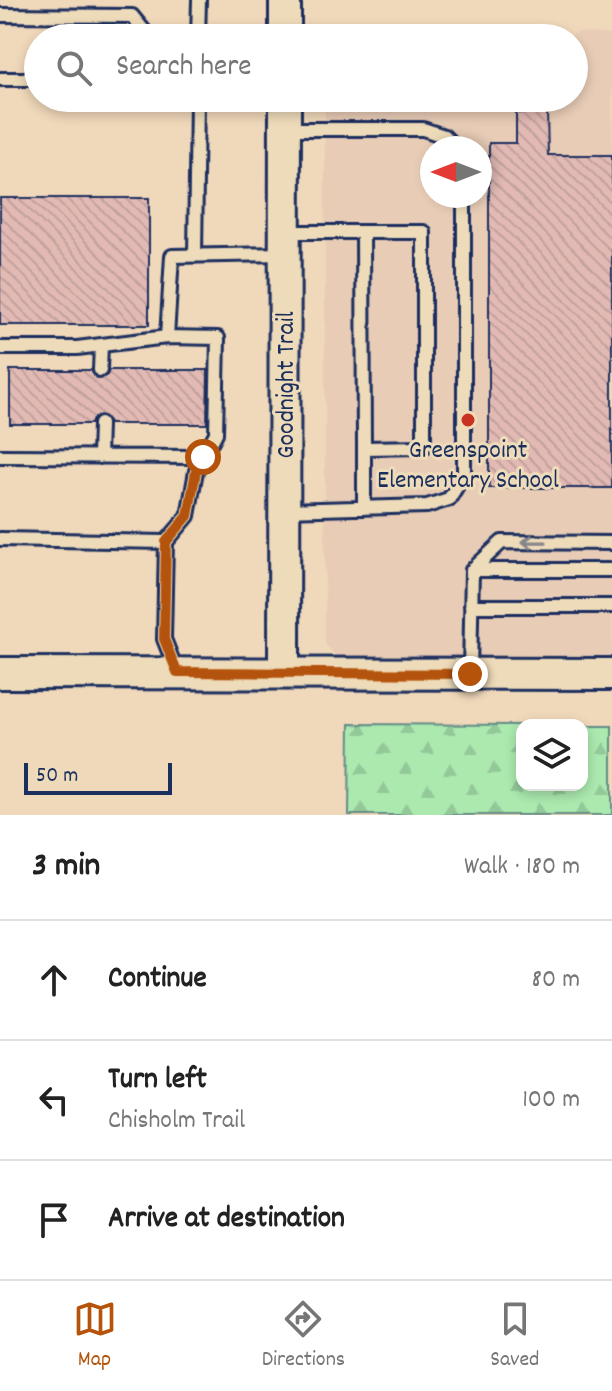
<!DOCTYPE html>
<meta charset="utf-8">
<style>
:root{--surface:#fff;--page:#f6f6f6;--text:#222;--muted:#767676;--line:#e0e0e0;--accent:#b45309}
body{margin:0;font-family:Dekko,sans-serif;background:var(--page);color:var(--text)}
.controls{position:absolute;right:24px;bottom:24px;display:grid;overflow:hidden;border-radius:16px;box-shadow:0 4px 12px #0003}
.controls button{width:72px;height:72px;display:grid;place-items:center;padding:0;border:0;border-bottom:2px solid var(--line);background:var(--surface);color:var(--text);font:40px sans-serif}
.compass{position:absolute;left:420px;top:136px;width:72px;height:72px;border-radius:50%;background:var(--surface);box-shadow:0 4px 12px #0003;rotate:270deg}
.scale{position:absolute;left:24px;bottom:20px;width:148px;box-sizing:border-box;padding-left:8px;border:4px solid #1b2f5e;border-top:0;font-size:22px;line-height:28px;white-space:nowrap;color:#1b2f5e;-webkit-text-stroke:6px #eedbb9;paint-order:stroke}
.stop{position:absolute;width:24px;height:24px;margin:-18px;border:6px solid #b45309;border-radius:50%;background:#fff}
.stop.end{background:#b45309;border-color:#fff;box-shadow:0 2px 8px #0008}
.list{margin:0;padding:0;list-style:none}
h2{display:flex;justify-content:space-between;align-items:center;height:104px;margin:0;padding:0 32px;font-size:34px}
h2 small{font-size:26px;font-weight:400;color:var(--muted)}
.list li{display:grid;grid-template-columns:52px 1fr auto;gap:24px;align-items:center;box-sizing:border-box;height:120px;padding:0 32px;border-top:2px solid var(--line)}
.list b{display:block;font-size:30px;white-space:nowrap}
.list p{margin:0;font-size:26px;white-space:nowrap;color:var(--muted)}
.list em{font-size:26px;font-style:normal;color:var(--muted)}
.icon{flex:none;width:44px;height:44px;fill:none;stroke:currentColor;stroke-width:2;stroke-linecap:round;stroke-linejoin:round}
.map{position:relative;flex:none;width:612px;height:815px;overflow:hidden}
.search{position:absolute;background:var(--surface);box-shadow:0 4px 12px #0003;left:24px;right:24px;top:24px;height:88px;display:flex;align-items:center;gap:20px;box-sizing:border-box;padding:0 28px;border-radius:44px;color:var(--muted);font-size:30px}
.sheet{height:464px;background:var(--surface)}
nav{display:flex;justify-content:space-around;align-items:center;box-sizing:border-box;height:112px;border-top:2px solid var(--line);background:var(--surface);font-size:22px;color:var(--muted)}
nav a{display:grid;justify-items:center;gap:4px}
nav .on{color:var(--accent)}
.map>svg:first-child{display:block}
.built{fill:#e8ccb6;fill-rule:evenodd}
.forest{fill:url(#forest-firs);stroke:#638c86;stroke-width:2}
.building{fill:url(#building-back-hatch);stroke:#1b2f5e;stroke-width:2}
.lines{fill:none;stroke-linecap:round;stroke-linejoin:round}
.service-casing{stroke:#1b2f5e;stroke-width:18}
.tertiary-casing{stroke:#1b2f5e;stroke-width:36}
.service{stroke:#eedbb9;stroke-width:12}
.tertiary{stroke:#eedbb9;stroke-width:30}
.oneway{stroke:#84858c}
.route{stroke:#b45309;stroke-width:10}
.poi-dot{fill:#c8321e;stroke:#eedbb9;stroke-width:3}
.labels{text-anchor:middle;stroke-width:6;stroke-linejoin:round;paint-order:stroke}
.street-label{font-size:26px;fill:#1b2f5e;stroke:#eedbb9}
.poi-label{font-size:26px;fill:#1b2f5e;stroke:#eedbb9}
</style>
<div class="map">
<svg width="612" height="815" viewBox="0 0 612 815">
<defs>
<pattern id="forest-firs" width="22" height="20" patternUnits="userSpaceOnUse" patternTransform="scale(2)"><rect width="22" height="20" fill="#abe9af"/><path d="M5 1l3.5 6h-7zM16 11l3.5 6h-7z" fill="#93c899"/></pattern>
<pattern id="building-back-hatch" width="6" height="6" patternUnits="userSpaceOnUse" patternTransform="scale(2)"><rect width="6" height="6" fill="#e2bab3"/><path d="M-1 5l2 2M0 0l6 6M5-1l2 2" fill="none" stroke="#c1a09c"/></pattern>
</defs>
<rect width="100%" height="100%" fill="#f0d8ba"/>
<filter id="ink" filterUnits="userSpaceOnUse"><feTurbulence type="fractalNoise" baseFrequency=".0125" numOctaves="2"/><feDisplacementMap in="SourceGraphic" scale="16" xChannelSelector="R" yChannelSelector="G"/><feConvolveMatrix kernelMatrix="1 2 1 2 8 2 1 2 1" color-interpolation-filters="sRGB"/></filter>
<g filter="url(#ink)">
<path class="built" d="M578,32l34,3v621l-274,2 -13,-14v-546h249v-60h-6zM432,148h48v48h-48z"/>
<path class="forest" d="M350,724l172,1v60h60v-59h30v89h-263z"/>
<path class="building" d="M547,112l1,43h64v333h-123v-345h27v-30z
M0,198h149v127h-149z
M10,370h81l4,7 5,2 7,-4 2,-5h99l-1,54h-98l-4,-7 -5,-2 -7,4 -2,5h-81z"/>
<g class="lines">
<defs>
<path id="service" d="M0,15l132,1 18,22
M198,38l1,-38
M0,79h38
M285,129h138l21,7 12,12
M285,232h139v215l-60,1 -1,-216
M195,256l2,-158
M0,348h77l90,-11 5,-81 112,-2
M100,370l1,-25
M364,448v60
M0,456l203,1
M99,457l1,-33
M284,510l143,-4 22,-7 15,-25v-278
M0,539l166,3 -2,97 13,33
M166,542l22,-26 8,-45 20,-38 2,-95 -51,-1
M472,570h140
M471,606h141
M470,672l2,-102 30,-28 110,1"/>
<path id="tertiary" d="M285,38v-38
M284,672l1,-574
M0,673l612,1"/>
</defs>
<use href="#service" class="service-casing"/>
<use href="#tertiary" class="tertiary-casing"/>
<use href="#service" class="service"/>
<use href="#tertiary" class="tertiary"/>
</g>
<defs><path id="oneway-shaft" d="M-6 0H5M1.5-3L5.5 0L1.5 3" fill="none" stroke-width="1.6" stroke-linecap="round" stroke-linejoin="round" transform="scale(2)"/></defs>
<use class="oneway" href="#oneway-shaft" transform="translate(534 542) rotate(-179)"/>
</g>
<g class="lines" filter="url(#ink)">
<path class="route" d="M203,457l-7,14 -8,45 -22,26 -2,97 13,33 293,2"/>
</g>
<circle class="poi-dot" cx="468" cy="420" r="8"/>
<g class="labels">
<g class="street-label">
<text transform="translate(284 385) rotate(-90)" y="9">Goodnight Trail</text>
</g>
<g class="poi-label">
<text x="468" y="457">Greenspoint<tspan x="468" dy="30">Elementary School</tspan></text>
</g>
</g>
</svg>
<div class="controls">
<button><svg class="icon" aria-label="layers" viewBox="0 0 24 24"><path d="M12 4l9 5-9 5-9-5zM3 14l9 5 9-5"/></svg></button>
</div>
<svg class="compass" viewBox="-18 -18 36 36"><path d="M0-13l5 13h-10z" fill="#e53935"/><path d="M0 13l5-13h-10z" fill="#767676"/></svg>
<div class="scale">50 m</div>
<div class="stop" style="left:203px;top:457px"></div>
<div class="stop end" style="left:470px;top:674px"></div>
<div class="search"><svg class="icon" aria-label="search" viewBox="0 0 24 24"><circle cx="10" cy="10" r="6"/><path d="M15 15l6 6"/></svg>Search here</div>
</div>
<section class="sheet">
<h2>3 min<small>Walk · 180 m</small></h2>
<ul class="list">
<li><svg class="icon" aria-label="ahead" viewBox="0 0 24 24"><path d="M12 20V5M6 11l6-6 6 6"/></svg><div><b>Continue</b></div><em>80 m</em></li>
<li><svg class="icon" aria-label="left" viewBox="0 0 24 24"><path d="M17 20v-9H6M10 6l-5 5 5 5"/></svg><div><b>Turn left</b><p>Chisholm Trail</p></div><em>100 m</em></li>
<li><svg class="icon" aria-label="arrive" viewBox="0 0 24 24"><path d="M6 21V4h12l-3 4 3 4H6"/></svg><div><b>Arrive at destination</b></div></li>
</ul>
</section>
<nav>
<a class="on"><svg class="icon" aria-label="map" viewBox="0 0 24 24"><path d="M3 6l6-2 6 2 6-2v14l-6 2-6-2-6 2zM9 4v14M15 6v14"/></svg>Map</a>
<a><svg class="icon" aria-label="directions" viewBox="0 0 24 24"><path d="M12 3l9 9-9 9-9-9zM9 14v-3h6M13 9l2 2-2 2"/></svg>Directions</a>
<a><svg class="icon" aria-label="saved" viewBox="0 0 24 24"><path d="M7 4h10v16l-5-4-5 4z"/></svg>Saved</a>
</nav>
